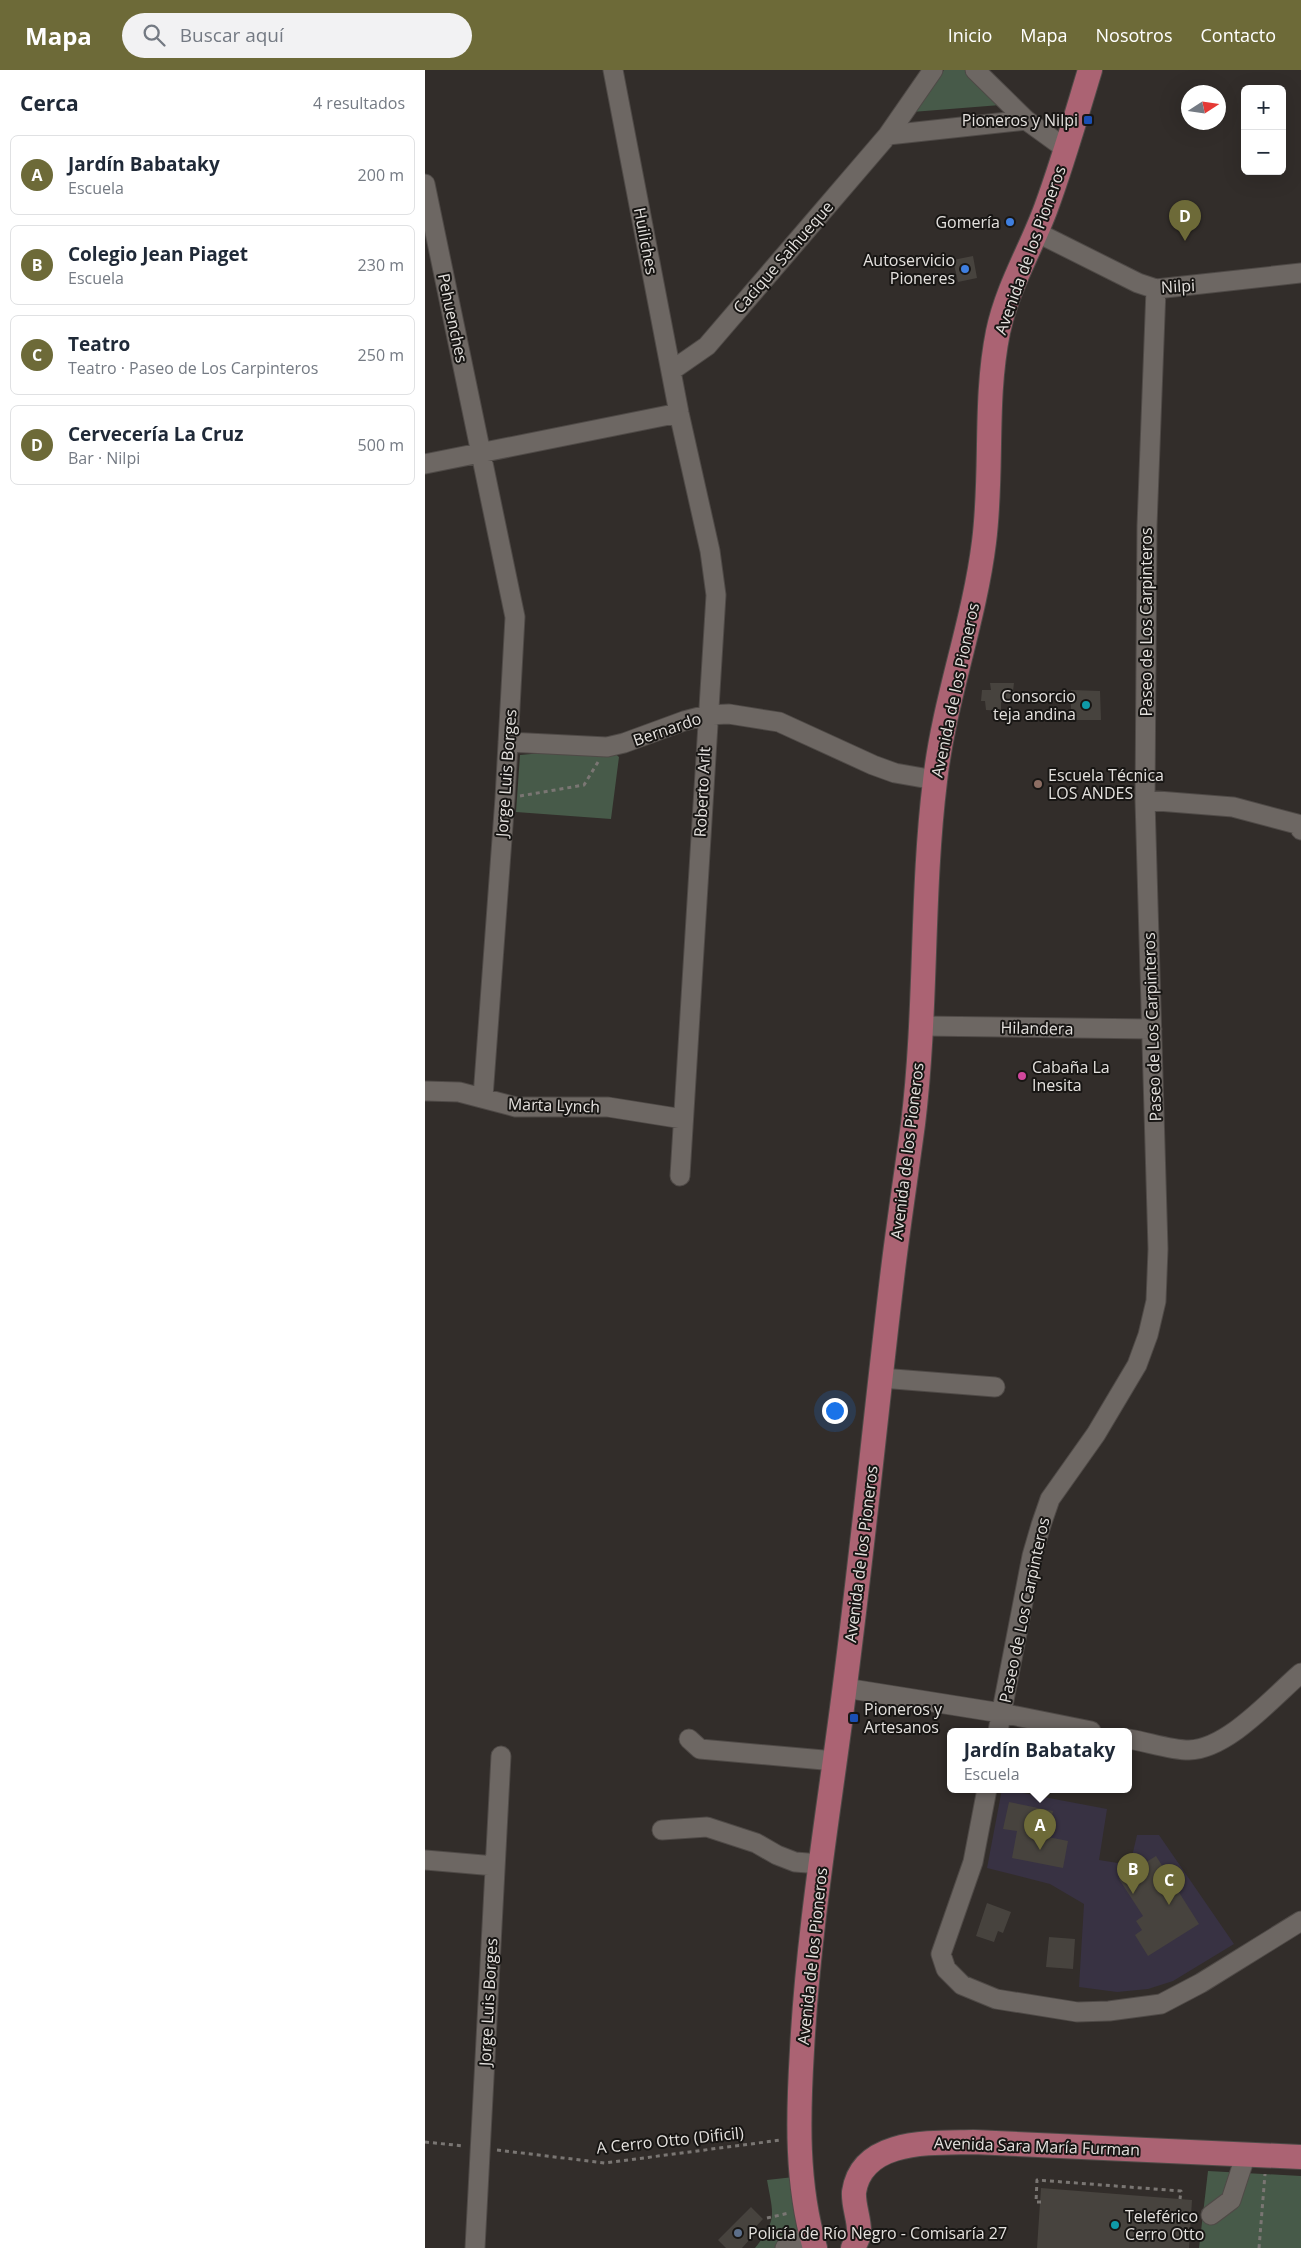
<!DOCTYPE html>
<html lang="es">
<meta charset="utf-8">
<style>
:root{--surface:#fff;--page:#f2f2f3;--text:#1f2937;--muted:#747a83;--line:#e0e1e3;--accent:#6d6a38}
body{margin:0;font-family:"Open Sans",sans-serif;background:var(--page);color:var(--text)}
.controls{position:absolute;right:15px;top:15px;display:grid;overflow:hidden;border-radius:8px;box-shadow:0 5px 20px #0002}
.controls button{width:45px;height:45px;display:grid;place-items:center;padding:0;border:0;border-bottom:1px solid var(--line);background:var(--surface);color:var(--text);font:25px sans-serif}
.compass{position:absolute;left:756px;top:15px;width:45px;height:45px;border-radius:50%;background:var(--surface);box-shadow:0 5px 20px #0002;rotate:78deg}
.you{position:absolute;left:409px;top:1340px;width:18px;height:18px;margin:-12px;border:4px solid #fff;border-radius:50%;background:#1a73e8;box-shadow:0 0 0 8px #1a73e833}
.badge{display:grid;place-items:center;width:32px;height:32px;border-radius:50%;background:var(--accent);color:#fff;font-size:16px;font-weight:700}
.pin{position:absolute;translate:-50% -41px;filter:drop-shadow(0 1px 2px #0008)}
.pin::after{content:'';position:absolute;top:26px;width:18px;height:15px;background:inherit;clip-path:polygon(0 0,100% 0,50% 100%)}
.popup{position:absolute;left:522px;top:1658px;width:185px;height:65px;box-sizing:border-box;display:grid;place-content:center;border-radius:8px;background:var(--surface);filter:drop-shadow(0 1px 4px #0005);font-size:16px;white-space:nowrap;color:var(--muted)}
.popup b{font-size:19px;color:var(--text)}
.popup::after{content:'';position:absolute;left:50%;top:100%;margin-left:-10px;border:10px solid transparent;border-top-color:var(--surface)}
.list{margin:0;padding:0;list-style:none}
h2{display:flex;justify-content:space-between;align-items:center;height:65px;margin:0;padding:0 20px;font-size:21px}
h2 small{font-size:16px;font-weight:400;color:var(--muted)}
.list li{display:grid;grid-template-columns:32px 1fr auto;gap:15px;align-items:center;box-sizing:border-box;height:80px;margin:0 10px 10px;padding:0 10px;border:1px solid var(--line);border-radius:8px}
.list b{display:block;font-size:19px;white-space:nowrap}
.list p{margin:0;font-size:16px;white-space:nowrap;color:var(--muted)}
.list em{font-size:16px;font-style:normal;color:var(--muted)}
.icon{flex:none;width:28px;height:28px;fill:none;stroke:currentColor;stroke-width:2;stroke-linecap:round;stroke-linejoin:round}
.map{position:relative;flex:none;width:876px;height:2178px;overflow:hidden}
header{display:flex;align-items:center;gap:30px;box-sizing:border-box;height:70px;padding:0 25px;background:var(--accent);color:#fff}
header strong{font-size:24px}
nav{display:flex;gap:28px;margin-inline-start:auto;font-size:18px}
.search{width:350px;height:45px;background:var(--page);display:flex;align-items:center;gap:12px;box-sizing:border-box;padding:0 18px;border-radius:28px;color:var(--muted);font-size:19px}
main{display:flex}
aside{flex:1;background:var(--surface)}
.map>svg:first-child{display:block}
.education{fill:#383243}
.green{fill:#475a49}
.building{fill:#47433e}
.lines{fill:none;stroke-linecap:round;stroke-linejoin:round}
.minor-casing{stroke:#4f4a47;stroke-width:21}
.major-casing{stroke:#4f4a47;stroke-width:26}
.path{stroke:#7a7673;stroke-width:3;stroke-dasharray:4 4;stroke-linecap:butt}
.minor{stroke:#6d6763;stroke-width:19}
.major{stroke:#ab6373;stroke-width:24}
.transit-dot{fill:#1a4fb4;stroke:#181614;stroke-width:2}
.shop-dot{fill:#3f7fe0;stroke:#181614;stroke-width:2}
.culture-dot{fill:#0f9aa8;stroke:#181614;stroke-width:2}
.education-dot{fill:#8d6e63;stroke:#181614;stroke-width:2}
.hotel-dot{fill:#d1479c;stroke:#181614;stroke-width:2}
.service-dot{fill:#5c6f8a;stroke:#181614;stroke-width:2}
.labels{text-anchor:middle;stroke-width:4;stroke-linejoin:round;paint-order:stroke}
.poi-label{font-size:16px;fill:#e4e1de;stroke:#181614;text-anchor:start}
.street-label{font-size:16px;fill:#e4e1de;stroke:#181614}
</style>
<header>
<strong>Mapa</strong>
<div class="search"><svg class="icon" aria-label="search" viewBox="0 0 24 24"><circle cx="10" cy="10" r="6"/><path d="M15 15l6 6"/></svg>Buscar aquí</div>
<nav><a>Inicio</a><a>Mapa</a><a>Nosotros</a><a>Contacto</a></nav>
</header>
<main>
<aside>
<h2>Cerca<small>4 resultados</small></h2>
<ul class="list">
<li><span class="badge">A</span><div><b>Jardín Babataky</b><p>Escuela</p></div><em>200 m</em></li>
<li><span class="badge">B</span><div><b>Colegio Jean Piaget</b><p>Escuela</p></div><em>230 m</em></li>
<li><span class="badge">C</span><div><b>Teatro</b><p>Teatro · Paseo de Los Carpinteros</p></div><em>250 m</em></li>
<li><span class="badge">D</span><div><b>Cervecería La Cruz</b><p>Bar · Nilpi</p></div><em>500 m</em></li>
</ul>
</aside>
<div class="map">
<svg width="876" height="2178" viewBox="0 0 876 2178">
<rect width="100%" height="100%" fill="#322d2a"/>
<path class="education" d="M577,1719l105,20 -8,51 31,5 7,-30h22l75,109 -61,37 -25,8 -31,3 -38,-5 5,-83 -34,-20 -63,-16z"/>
<path class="green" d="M519,0h32l37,34 -101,8z
M182,677l12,10 -8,62 -95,-7 4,-57z
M783,2101l93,5v72h-102z
M369,2107l10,57 -27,14h-22c23,-29 18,-34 12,-68z"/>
<path class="building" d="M548,186l4,22 -19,4 -5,-22z
M565,613h24l-1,8h6v12l-18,-1v9l-15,-1 -1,-9h-4l1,-11h9z
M646,620l29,1 1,29h-30z
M584,1732l44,9 -5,26 20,4 -5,27 -51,-10 5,-27 -14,-2z
M731,1786l43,68 -51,32 -13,-21 7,-5 -6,-9 7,-5 -24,-37z
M562,1833l24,9 -8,21 -5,-2 -4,11 -18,-6z
M624,1867l26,2 -2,30 -27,-2z
M616,2118l151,12 -3,48h-152z
M326,2137l12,12 -15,16 3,3 -9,10h-16l-8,-8z"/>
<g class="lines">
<defs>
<path id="minor" d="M188,0l66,343 31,138 6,44 -36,581
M550,0l51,50 40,29
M463,65l138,-15
M0,114l90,433 -10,181 -22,299
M611,162l102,51 18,6 145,-16
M246,301l36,-25 181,-211 45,-65
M0,394l254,-51
M83,672l99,5 17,-4 60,-22 23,-6 22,-1 50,8 94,43 22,8 40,7
M720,730l88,7 64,17 4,6
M496,956l231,3
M0,1021l34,1 57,15h92l75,12
M456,1308l114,9
M420,1618l156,25 90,18
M573,1661l34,-175 9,-31 9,-26 46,-65 41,-69 11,-30 8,-34 2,-52 -13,-449 2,-274 9,-237
M264,1669l11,10 135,12
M704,1669c19,3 41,11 60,11 39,-1 83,-52 112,-77
M562,1719l-14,73 -32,92 5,15 16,16 34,14 81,13 32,-1 52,-7 40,-21 100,-62
M237,1760l45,-3 49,16 21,12 18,7 26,2
M0,1790l70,6
M786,2145l20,-15 15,-46
M50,2178l26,-492
M360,2178l17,-9 10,-3"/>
<path id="major" d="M390,2178c-19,-64 -17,-132 -13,-198 6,-115 25,-228 40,-342 19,-143 33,-287 50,-430 6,-51 14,-102 21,-154 14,-114 8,-229 22,-343 9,-81 39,-158 49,-239 9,-70 0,-141 14,-210 9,-44 33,-83 48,-124 17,-46 30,-92 44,-138
M428,2178c2,-4 5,-10 6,-14 1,-14 -6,-28 -5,-42 8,-54 79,-49 119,-50l328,15"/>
</defs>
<use href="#minor" class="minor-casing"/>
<use href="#major" class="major-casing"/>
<path class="path" d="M95,726l64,-11 14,-23
M0,2072l39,4
M72,2080l108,13 176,-23
M616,2132h-5l1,-22 144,11 -1,8
M342,2148l22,-5
M834,2178l6,-74"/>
<use href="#minor" class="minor"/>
<use href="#major" class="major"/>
</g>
<g class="transit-dot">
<rect x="658" y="45" width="10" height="10" rx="2.5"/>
<rect x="424" y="1643" width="10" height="10" rx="2.5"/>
</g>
<g class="shop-dot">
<circle cx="585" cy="152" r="5"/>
<circle cx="540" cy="199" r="5"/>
</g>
<g class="culture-dot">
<circle cx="661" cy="635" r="5"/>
<circle cx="690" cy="2155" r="5"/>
</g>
<circle class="education-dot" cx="613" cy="714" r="5"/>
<circle class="hotel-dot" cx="597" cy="1006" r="5"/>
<circle class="service-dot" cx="313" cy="2163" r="5"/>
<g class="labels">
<g class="poi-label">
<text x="653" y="56" text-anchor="end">Pioneros y Nilpi</text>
<text x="575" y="158" text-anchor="end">Gomería</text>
<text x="530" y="196" text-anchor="end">Autoservicio<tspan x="530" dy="18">Pioneres</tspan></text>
<text x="651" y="632" text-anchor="end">Consorcio<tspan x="651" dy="18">teja andina</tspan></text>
<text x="623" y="711">Escuela Técnica<tspan x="623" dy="18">LOS ANDES</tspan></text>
<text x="607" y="1003">Cabaña La<tspan x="607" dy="18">Inesita</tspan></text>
<text x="439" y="1645">Pioneros y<tspan x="439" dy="18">Artesanos</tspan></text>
<text x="700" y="2152">Teleférico<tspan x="700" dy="18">Cerro Otto</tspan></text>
<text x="323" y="2169">Policía de Río Negro - Comisaría 27</text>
</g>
<g class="street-label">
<text transform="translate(221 171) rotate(79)" y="6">Huiliches</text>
<text transform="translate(605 180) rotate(-70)" y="6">Avenida de los Pioneros</text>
<text transform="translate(358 187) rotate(-49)" y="6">Cacique Saihueque</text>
<text transform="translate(753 216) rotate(-3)" y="6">Nilpi</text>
<text transform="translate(28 248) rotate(78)" y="6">Pehuenches</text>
<text transform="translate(721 552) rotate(-90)" y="6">Paseo de Los Carpinteros</text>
<text transform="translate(530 620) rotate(-78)" y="6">Avenida de los Pioneros</text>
<text transform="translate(242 659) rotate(-19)" y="6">Bernardo</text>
<text transform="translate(81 703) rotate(-86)" y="6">Jorge Luis Borges</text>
<text transform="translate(277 722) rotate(-87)" y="6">Roberto Arlt</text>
<text transform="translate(727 957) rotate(-92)" y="6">Paseo de Los Carpinteros</text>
<text transform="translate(612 958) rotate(1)" y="6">Hilandera</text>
<text transform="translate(129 1035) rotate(2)" y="6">Marta Lynch</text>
<text transform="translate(482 1081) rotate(-83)" y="6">Avenida de los Pioneros</text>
<text transform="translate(436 1484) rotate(-83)" y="6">Avenida de los Pioneros</text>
<text transform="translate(599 1540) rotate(-78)" y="6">Paseo de Los Carpinteros</text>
<text transform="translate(387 1886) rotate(-84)" y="6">Avenida de los Pioneros</text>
<text transform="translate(63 1932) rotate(-87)" y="6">Jorge Luis Borges</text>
<text transform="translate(245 2070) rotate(-6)" y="6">A Cerro Otto (Dificil)</text>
<text transform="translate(612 2076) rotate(2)" y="6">Avenida Sara María Furman</text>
</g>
</g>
</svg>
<div class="controls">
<button>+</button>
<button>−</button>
</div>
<svg class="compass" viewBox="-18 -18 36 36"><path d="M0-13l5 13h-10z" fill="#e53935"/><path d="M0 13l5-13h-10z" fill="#747a83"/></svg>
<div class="you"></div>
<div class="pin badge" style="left:615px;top:1780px">A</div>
<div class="popup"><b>Jardín Babataky</b>Escuela</div>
<div class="pin badge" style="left:708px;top:1824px">B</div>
<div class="pin badge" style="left:744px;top:1835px">C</div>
<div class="pin badge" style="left:760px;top:171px">D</div>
</div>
</main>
